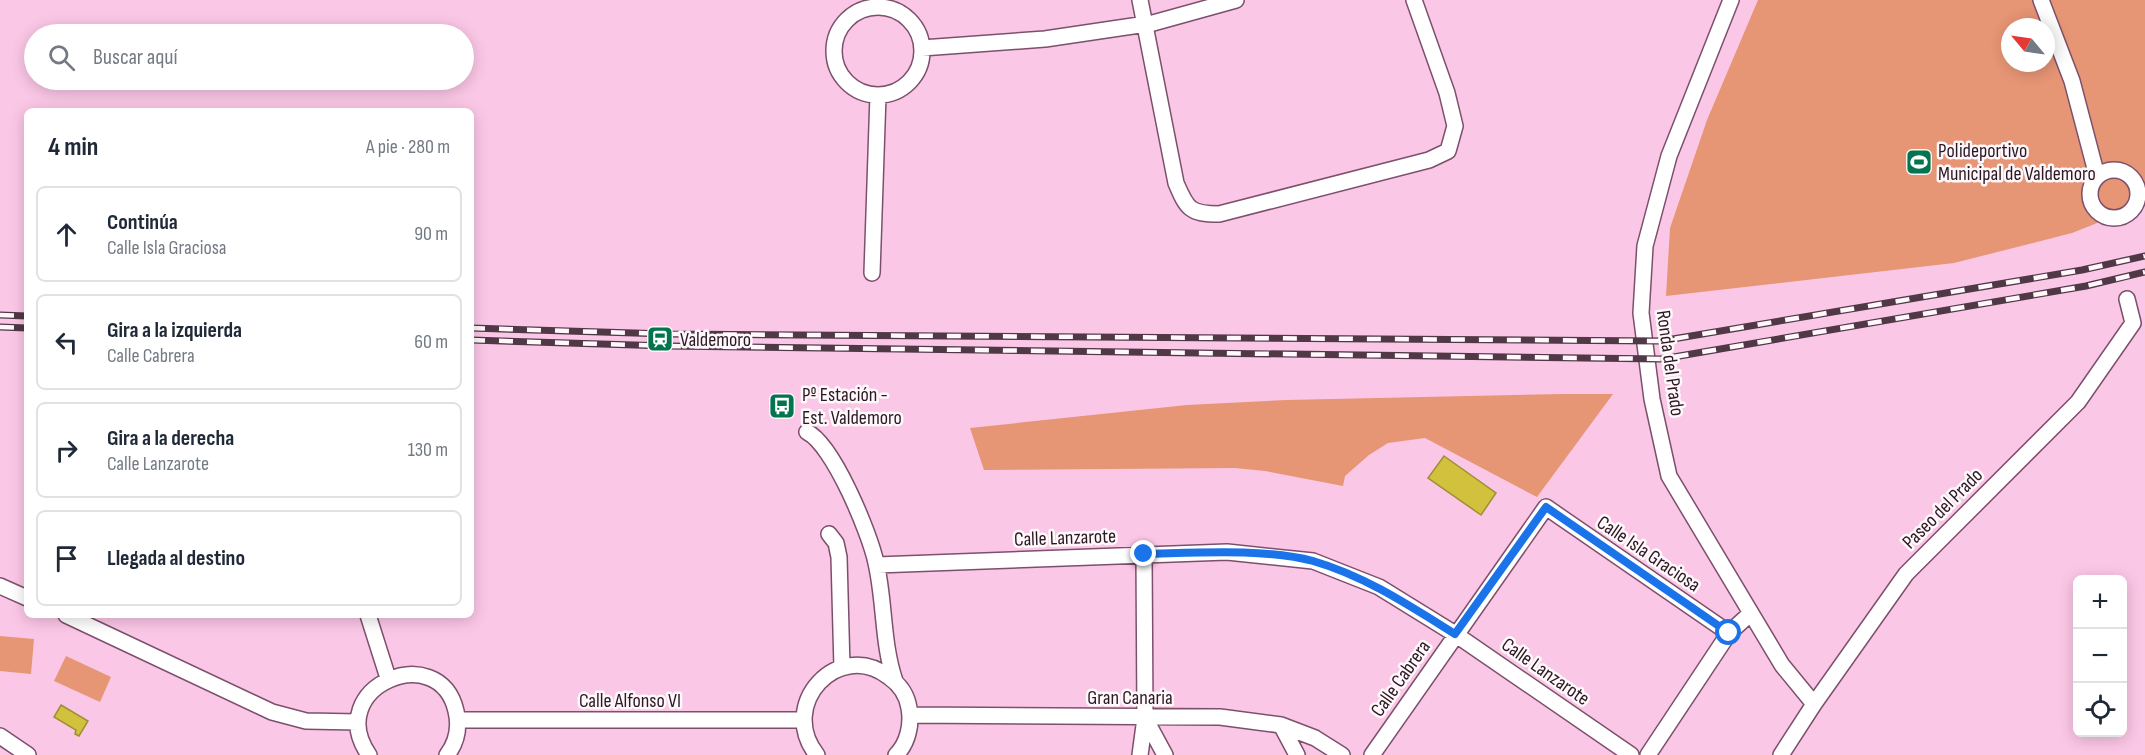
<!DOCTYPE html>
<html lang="es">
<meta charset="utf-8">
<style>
:root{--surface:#fff;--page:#f6f6f7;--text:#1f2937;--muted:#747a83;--line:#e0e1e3}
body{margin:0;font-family:"Sofia Sans Condensed",sans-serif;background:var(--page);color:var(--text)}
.controls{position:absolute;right:18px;bottom:18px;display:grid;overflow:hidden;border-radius:9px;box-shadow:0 3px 15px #0003}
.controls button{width:54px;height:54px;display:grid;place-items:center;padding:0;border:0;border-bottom:2px solid var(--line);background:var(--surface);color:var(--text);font:30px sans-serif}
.compass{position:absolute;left:2001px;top:18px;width:54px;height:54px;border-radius:50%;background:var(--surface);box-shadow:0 3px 15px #0003;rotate:299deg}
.stop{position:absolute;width:18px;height:18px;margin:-14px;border:4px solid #1a73e8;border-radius:50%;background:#fff}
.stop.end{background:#1a73e8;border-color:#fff;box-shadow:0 2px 6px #0008}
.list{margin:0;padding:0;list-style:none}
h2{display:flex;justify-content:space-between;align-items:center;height:78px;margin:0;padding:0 24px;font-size:26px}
h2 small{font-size:20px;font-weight:400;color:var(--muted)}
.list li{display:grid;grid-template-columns:39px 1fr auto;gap:18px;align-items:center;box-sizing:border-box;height:96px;margin:0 12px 12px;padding:0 12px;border:2px solid var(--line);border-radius:9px}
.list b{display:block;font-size:22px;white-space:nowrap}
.list p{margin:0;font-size:20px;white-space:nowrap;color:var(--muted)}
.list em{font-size:20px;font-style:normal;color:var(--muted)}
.icon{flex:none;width:33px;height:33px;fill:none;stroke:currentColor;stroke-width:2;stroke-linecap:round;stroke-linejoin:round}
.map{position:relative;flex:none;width:2145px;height:755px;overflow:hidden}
.search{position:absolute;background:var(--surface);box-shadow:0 3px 15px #0003;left:24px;top:24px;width:450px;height:66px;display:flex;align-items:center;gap:15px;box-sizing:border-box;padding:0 21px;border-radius:33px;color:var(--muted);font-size:22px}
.panel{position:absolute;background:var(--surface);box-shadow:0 3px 15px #0003;left:24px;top:108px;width:450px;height:510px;border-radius:9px}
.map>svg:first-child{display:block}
.green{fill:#e69575;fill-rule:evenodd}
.water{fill:#d1c13d;stroke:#9f8e35;stroke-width:1.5}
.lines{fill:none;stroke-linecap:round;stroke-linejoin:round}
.street-casing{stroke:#7c506b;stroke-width:18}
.street{stroke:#fff;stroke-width:15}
.rail-casing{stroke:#503847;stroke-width:7}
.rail{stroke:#fef8fb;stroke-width:4.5;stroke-dasharray:14;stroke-linecap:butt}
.route{stroke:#1a73e8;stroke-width:8}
.labels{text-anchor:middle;stroke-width:5;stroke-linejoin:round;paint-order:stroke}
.poi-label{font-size:20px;fill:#2a1823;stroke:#fef8fb;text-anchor:start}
.street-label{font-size:20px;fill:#2a1823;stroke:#fef8fb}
</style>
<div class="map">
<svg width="2145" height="755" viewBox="0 0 2145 755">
<rect width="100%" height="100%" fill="#fbc7e6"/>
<path class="green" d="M1758,0h387v204l-73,29 -118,30 -288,33 4,-68 37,-108zM2010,27h36v36h-36z
M1562,394h51l-76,103 -112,-59 -37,5 -19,12 -24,21 -2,10 -78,-15 -30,-3 -251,2 -14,-42 217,-23 100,-5z
M0,636l34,3 -3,35 -31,-3z
M66,656l45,21 -11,25 -46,-21z"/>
<path class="water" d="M1444,456l52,37 -15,22 -53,-37z
M61,705l27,16 -9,15 -4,-2 1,-4 -22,-13z"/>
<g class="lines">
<defs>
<path id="street" d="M1140,0l36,183c11,26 14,31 43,31l210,-54 19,-9 7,-25 -8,-33 -33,-93
M1731,0l-62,156 -24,90 -4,67 11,86 17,77 113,189 32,39
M2041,0l31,81 25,95
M834 51a44 44 0 1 1 88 0a44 44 0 1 1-88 0Z
M922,48l123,-9 108,-16 83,-23
M2090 194a24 24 0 1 1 48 0a24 24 0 1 1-48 0Z
M872,273l6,-178
M807,432c26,12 63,102 69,131 9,39 6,80 19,118
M829,534l7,9 3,14 3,111
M877,565l350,-13 86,9 66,26 76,47 176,121
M0,586l27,12
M66,615l206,97 34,9 52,1
M368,615l20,63
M910,715l310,2 61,8 34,13 27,17
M1145,718l20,37
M458,720h345
M1281,725l16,30
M0,736l28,19
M369,755c-47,-68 70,-117 87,-44 4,17 1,31 -9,44
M817,755c-40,-50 21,-117 72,-78 10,7 18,18 20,31 3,16 -1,35 -13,47
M1140,755l5,-37 -1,-164
M1372,755l174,-248 183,126
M1648,755l81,-122 22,-20
M1781,755l33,-51 92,-130 172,-172 55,-79 -6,-24"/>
</defs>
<use href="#street" class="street-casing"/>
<use href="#street" class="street"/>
<defs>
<path id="rail" d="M0,315l27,1
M0,327l27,1
M471,328l197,6 993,7 421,-71 63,-14
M471,340l197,6 994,13 424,-73 59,-14"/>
</defs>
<use href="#rail" class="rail-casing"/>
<use href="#rail" class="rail"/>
</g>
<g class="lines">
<path class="route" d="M1144,554c49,-1 122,-6 169,7 52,15 97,45 142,73l91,-127 183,126"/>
</g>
<defs>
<symbol id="stadium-square" viewBox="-11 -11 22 22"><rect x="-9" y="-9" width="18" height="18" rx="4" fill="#02754f" stroke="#fef8fb"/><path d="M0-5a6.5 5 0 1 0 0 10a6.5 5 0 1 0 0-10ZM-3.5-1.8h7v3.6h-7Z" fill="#fff"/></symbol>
<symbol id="station-square" viewBox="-11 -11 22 22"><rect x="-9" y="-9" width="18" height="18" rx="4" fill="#02754f" stroke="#fef8fb"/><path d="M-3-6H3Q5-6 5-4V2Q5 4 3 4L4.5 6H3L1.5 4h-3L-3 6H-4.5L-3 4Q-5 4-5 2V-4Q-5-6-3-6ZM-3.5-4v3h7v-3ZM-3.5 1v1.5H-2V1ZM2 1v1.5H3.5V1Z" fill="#fff"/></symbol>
<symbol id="bus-square" viewBox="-11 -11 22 22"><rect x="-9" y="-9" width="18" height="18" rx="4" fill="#02754f" stroke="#fef8fb"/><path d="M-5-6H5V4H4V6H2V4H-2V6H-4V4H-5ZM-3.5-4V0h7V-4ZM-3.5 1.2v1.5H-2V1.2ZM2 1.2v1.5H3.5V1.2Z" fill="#fff"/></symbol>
</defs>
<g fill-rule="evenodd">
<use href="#stadium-square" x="1904" y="147" width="30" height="30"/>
<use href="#station-square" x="645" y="324" width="30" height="30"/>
<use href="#bus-square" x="767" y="391" width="30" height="30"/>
</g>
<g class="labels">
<g class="poi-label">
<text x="1938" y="157">Polideportivo<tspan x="1938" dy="23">Municipal de Valdemoro</tspan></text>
<text x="680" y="346">Valdemoro</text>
<text x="802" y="401">Pº Estación -<tspan x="802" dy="23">Est. Valdemoro</tspan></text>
</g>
<g class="street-label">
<text transform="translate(1671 363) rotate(82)" y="7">Ronda del Prado</text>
<text transform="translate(1942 508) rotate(-45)" y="7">Paseo del Prado</text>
<text transform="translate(1065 537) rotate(-2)" y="7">Calle Lanzarote</text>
<text transform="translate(1649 553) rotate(34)" y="7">Calle Isla Graciosa</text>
<text transform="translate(1546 671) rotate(35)" y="7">Calle Lanzarote</text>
<text transform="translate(1400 678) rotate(-55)" y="7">Calle Cabrera</text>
<text x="1130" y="704">Gran Canaria</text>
<text x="630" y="707">Calle Alfonso VI</text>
</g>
</g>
</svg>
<div class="controls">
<button>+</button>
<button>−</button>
<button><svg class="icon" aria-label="locate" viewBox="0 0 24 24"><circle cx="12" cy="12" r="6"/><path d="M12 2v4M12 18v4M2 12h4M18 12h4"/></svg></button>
</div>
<svg class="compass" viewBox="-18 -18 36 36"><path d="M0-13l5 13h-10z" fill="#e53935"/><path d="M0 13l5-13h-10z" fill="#747a83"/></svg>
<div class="stop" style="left:1729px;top:633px"></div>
<div class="stop end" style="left:1144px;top:554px"></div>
<div class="search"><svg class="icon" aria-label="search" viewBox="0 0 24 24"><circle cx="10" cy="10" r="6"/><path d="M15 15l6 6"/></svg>Buscar aquí</div>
<section class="panel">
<h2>4 min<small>A pie · 280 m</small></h2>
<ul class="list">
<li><svg class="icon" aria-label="ahead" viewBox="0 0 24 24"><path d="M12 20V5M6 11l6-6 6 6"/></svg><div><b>Continúa</b><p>Calle Isla Graciosa</p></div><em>90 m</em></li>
<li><svg class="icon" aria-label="left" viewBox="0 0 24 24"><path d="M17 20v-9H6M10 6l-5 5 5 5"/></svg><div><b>Gira a la izquierda</b><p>Calle Cabrera</p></div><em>60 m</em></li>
<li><svg class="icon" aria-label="right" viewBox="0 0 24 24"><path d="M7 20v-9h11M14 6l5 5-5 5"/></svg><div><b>Gira a la derecha</b><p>Calle Lanzarote</p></div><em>130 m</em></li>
<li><svg class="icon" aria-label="arrive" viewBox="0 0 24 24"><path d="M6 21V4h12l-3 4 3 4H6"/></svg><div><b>Llegada al destino</b></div></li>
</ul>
</section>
</div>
